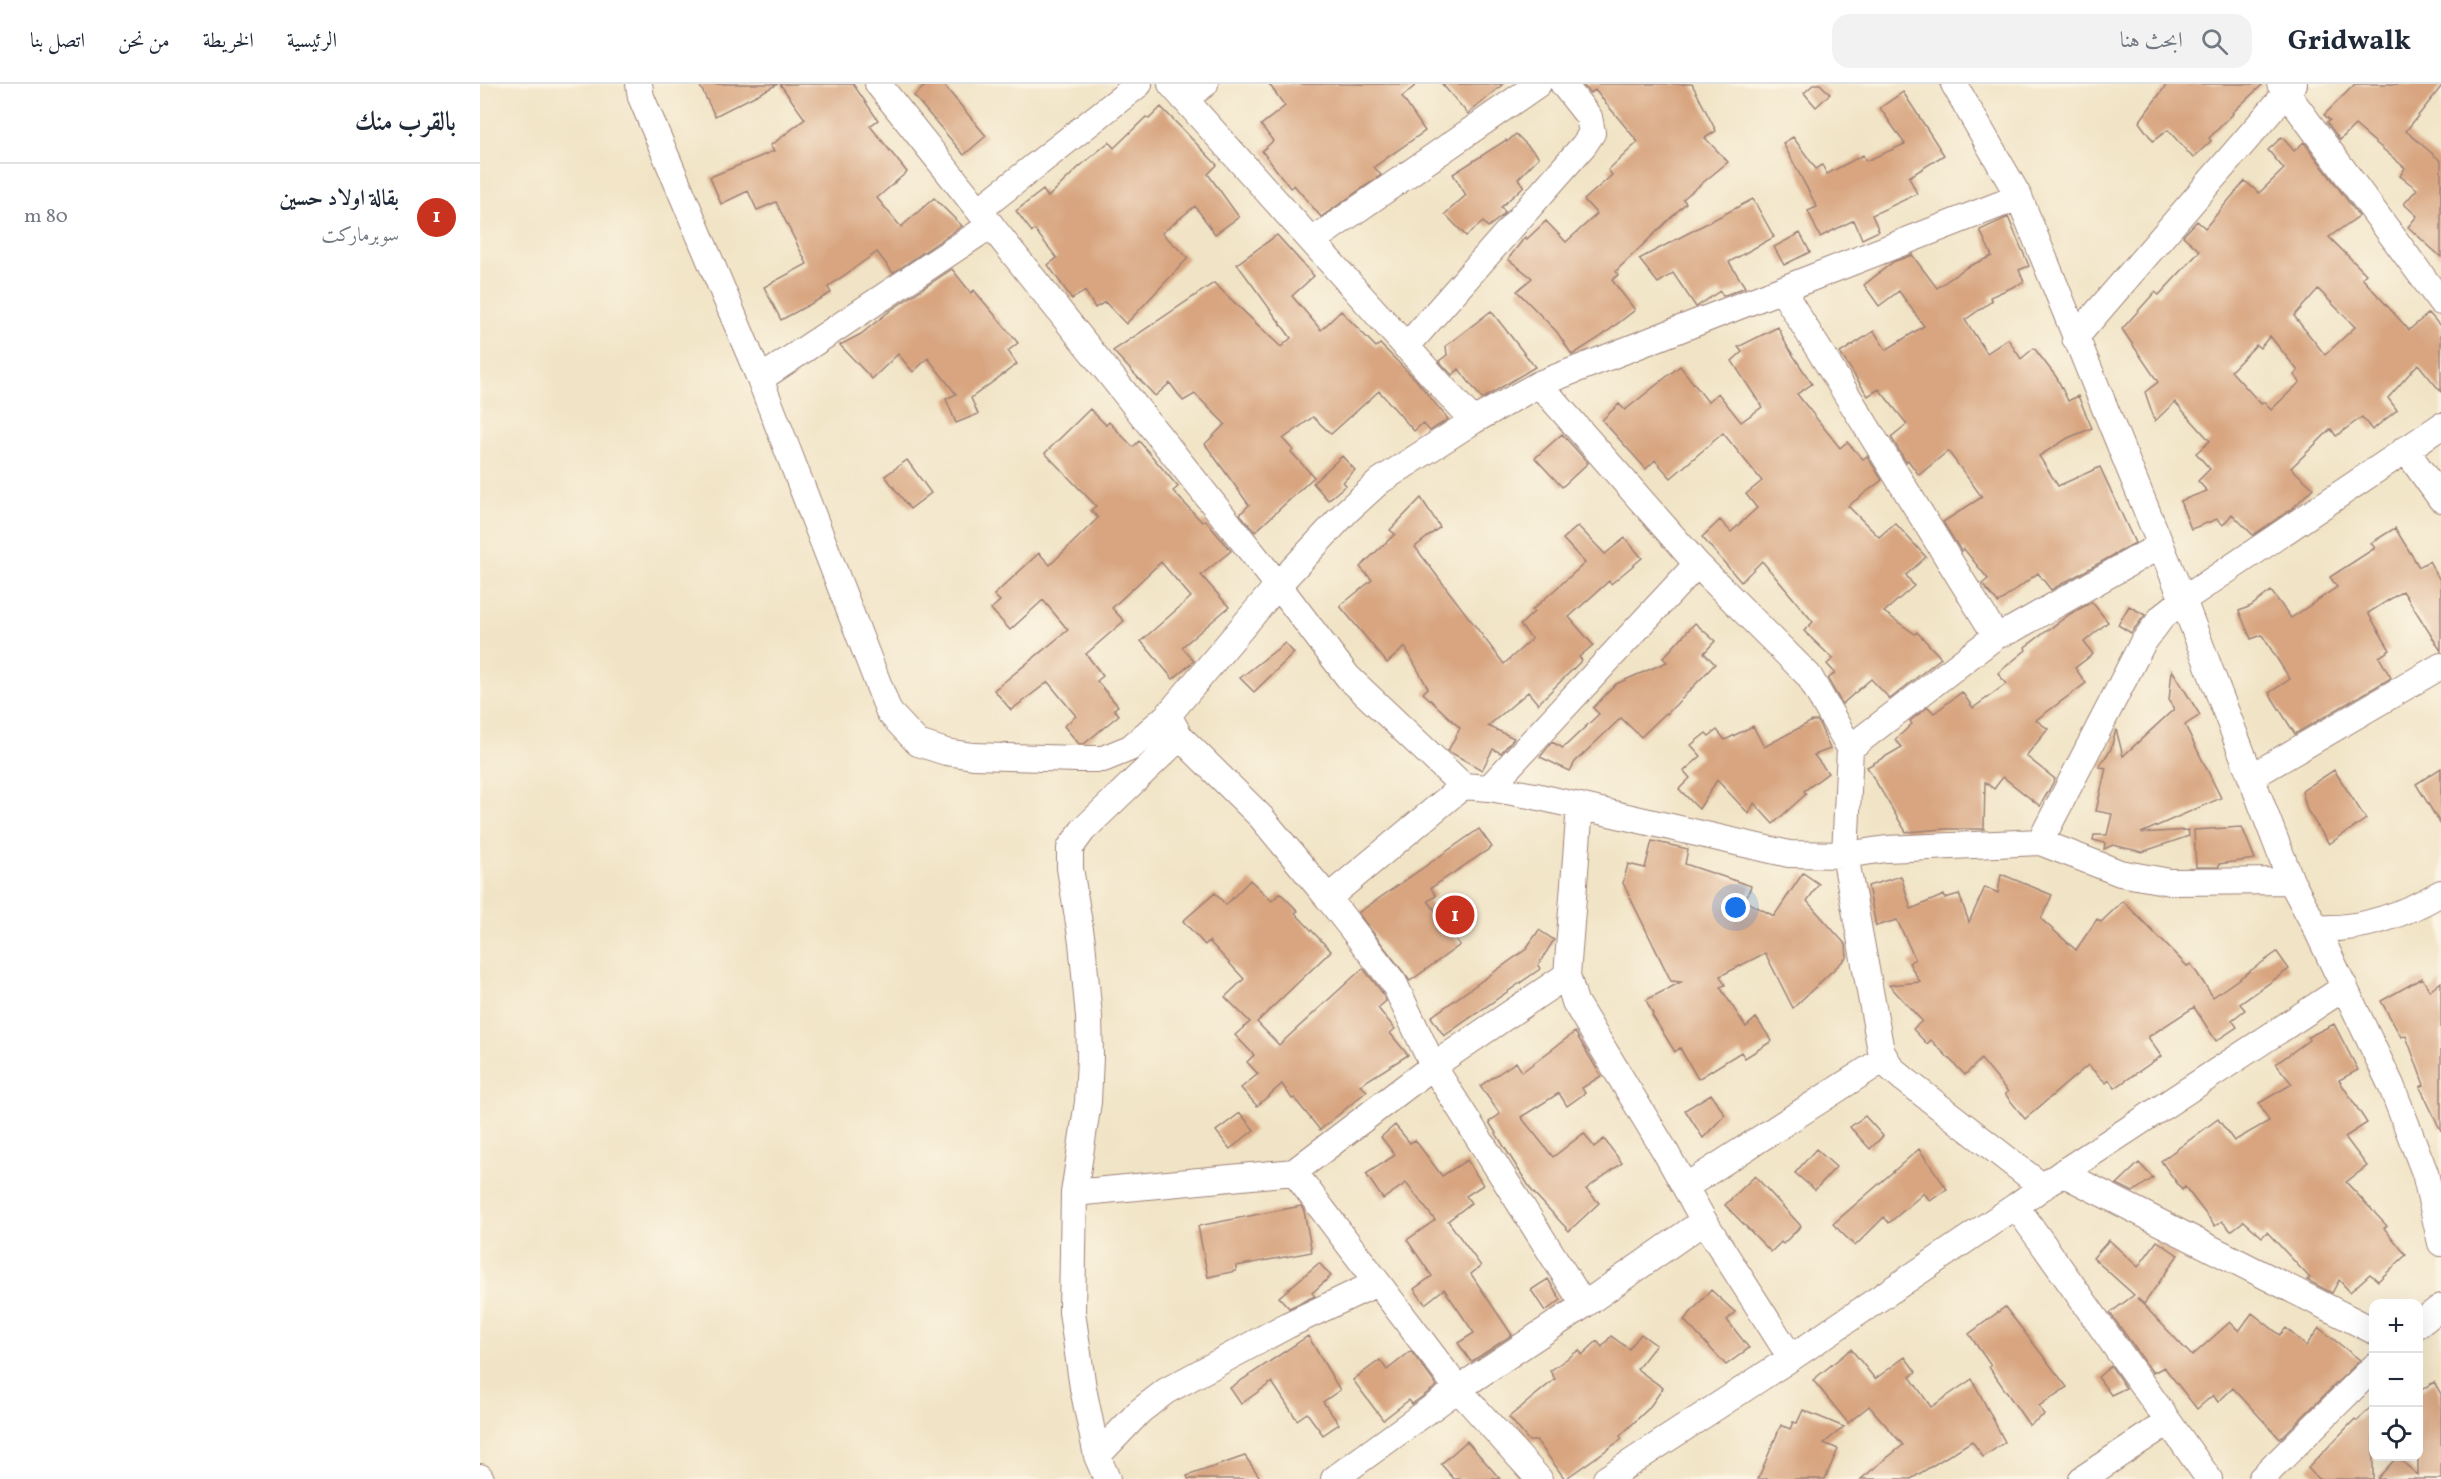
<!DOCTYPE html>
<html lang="ar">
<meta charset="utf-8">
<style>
:root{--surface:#fff;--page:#f2f2f3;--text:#1f2937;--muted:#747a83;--line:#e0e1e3;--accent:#c8321e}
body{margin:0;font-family:Vollkorn,Amiri,serif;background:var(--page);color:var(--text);direction:rtl}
.controls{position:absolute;right:18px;bottom:18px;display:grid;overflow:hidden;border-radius:12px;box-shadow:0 6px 24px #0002}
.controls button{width:54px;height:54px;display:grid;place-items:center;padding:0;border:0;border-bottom:2px solid var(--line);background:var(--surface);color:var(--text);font:30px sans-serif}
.you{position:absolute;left:1256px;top:824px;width:21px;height:21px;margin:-15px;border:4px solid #fff;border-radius:50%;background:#1a73e8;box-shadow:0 0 0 9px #1a73e833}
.badge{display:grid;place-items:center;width:39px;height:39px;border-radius:50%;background:var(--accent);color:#fff;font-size:20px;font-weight:700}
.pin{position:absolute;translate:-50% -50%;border:3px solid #fff;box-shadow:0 2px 6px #0006}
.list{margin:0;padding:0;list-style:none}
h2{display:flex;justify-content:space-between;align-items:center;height:78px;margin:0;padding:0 24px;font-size:26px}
h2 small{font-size:20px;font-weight:400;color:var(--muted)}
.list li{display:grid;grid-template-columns:39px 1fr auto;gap:18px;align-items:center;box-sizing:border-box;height:108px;padding:0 24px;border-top:2px solid var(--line)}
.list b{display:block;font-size:22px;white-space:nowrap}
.list p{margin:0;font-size:20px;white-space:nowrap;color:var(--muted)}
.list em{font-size:20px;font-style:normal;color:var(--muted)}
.icon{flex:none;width:33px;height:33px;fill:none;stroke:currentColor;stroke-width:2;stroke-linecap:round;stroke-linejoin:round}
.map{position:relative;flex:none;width:1961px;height:1395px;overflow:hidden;direction:ltr}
header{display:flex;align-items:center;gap:36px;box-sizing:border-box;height:84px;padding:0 30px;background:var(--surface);border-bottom:2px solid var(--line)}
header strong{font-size:28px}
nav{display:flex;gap:33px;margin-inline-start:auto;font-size:21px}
.search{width:420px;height:54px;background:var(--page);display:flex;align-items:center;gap:15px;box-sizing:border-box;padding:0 21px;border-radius:18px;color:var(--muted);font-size:22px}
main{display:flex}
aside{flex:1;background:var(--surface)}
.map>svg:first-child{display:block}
.building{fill:#d8a580;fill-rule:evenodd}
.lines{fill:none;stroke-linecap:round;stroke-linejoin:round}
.minor-casing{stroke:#9e8278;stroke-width:28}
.minor{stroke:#fff;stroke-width:26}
</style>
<header>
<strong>Gridwalk</strong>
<div class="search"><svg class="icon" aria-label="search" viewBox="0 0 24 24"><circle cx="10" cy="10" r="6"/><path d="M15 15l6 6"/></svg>ابحث هنا</div>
<nav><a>الرئيسية</a><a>الخريطة</a><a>من نحن</a><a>اتصل بنا</a></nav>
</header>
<main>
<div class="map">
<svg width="1961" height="1395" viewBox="0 0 1961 1395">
<rect width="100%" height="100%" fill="#fcf5e5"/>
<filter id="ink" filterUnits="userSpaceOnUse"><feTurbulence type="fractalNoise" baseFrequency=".0167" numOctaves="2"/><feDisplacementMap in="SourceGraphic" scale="12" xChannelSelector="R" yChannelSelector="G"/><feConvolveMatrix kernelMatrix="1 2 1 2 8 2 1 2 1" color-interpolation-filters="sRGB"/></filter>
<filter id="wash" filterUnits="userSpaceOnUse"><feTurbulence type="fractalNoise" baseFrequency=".008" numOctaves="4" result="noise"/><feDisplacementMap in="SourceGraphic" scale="24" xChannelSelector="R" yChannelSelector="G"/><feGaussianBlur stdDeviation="1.35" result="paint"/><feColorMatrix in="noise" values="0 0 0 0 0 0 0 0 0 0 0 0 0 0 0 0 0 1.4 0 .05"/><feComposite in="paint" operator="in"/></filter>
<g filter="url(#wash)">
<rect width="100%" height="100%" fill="#f1e4c6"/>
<g id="blocks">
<path class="building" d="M219,0h79l-63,32z
M300,0h73l25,36 -8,6 37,46 -30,26 24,29 33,-29 28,28 -69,47 -16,-21 -49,35 3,6 -50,27 -17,-33 43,-23 -31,-62 -19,8 -9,-19 -27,13 -11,-27 64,-26 -4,-5 35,-27z
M447,0h16l43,52 -22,19 -50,-59z
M789,0h148l-15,13 23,34 -51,36 7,8 -60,42 -27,-32 -4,3 -28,-37 11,-10 -12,-16 24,-19z
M962,0h61l-35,30z
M1102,0h110l24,47 -11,7 23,24 -45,37 3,4 -70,68 2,4 -6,5 23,30 -36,28 -27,17 -15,-23 -40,-41 15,-13 -24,-19 17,-22 2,2 19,-18 20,21 31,-28 -13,-14 28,-25 -4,-5 30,-28 -43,-52 -5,3z
M1334,0h6l10,10 -14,13 -12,-14z
M1687,0h96l-31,29 1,1 -24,24 2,3 -18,17 -25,-28 -15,11 -14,-19z
M1875,0h86v3l-35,44 35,30v96l-33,-30 9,-11 -13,-12 13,-15 -17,-13 5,-8 -50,-43 -15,15 -13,-18 3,-2 -6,-5z
M1423,8l41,63 -35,22 8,17 -45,21 7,16 -17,8 -8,-19 -34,17 -12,-26 9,-4 -34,-64 10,-6 23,32 6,-4 5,9 36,-19 3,6 39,-17 -25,-36z
M681,23l56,58 -9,9 31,43 -24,17 -20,-28 -33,27 26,25 -62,66 -21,-22 -10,6 -10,-17 -13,8 -24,-34 9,-7 -22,-28 -3,2 -16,-21 27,-21 5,7 31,-30 30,-25 5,6 32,-31 3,2z
M1036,50l23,23 -21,22 6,7 -23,21 4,5 -3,4 -14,11 -5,-5 -17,14 -21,-22 21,-19 -13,-21 53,-34 1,2z
M1802,53l12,14 10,-9 55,74 -30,21 37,37 -4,4 47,52 20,-17 12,14v65l-23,-28 -30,34 9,12 -25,20 -10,-13 -26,19 -5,-7 -40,39 22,20 -19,19 -41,28 -21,-21 -9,11 -6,-6 -26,10 -11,-28 27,-10 -9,-10 12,-12 -14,-16 14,-12 -35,-39 -20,19 -10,-29 13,-10 -36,-53 33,-37 4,3 41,-44 -17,-15 14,-15 8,7 40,-47 14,12 25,-24 -16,-19zM1838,205l37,38 -30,28 -31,-39zM1790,252l28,35 -4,4 6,7 -29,28 -7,-8 -3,2 -30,-33 25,-26 4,3z
M1273,115l21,38 -45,25 16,25 -2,1 -20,8 -3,-5 -24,16 -23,-34 -15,10 -19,-24z
M1528,133l21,49 -10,4 5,12 -34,15 2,4 -27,19 22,33 21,-14 13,20 13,-11 23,30 11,23 10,-5 14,32 -24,10 -29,18 19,30 42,-19 35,76 -84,47 -13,-17 -40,30 -16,-19 6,-5 -24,-30 -3,2 -18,-29 39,-25 -34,-46 -29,24 -11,-15 -2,2 -15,-25 16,-13 -28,-35 -11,7 -28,-43 34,-22 12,19 38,-24 -25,-35 -20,15 -15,-21 29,-23 19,-7 25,33 30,-21 25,-11 -12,-26z
M1320,149l10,19 -26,13 -10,-18z
M797,151l37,41 -22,20 29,34 20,-19 35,36 4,-3 36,36 32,39 -18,12 -7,-8 -9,8 -35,-40 -48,43 -18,-17 -30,22 10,11 -2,2 23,25 -59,55 -15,-18 9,-9 -44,-61 20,-20 -30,-30 -12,7 -13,-18 -15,13 -42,-45 101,-68 67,64 10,-9 -54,-74z
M472,185l19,24 3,-3 44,53 -10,8 9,13 -46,34 7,16 -22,9 -10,-24 10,-5 -28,-36 -15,14 -15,-18 -26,25 -32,-34 21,-11 30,-24z
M1011,227l44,56 -53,32 -23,-30 -7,6 -13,-14 8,-6 -1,-9z
M1298,243l9,19 25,38 -15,10 43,54 7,-6 16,17 4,-3 15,24 -34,26 31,31 16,-14 31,34 -20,18 8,11 -30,26 31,22 2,-2 24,26 -51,41 -19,-20 -29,25 -14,-25 7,-6 -8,-9 6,-5 -29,-28 9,-9 -51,-61 -21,21 -39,-45 18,-17 11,12 26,-24 -11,-14 16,-13 -39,-48 -52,45 -16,-18 -9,9 -44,-49 17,-16 6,6 55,-44 28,36 10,-9 23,29 21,-15 -30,-46 10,-9 -4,-5z
M610,325l16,16 3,-3 24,25 6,-6 39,46 -5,4 29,31 3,-2 26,31 -30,24 28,32 -47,40 12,14 -21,18 -32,-38 50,-44 -30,-35 -49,46 12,13 -38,33 17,22 -6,5 21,25 -4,3 5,6 -35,29h-5l-15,-18 12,-10 -28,-34 -37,28 -17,-20 74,-60 -25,-30 -33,30 -19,-21 9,-8 -6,-6 45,-42 11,12 48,-47 -7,-8 5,-4 -51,-53z
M1082,350l26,29 -26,24 -27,-29z
M862,372l13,14 -12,12 3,3 -18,15 -15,-17z
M427,376l24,33 -21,16 -25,-33z
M941,414l19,29 -25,20 89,117 28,-25 -12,-14 14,-13 -2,-2 53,-47 -22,-24 15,-13 27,28 20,-16 17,20 -31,26 -2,-3 -40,36 24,28 -14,12 3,3 -44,44 -10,-12 -40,34 26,12 -13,15 -8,-4 -11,21 -34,-19 12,-23 -37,-35 5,-5 -23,-41 -18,16 -47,-57 32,-26 -12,-13 35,-33 -5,-4z
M1915,444l24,39 10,-6 12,21v69l-38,-60 -35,22 22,37 -11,7 12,21 -96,56 -26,-41 21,-14 -28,-44 -11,4 -12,-28 12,-5 20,-15 20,27 46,-31 -7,-10 45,-29 -4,-5z
M1612,518l16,20 -24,20 9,12 -18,14 11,15 -50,37 12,9 -22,27 29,23 -15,27 -37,-29 -9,12 -9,-7 -1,47h-39l-39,3 -39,-65 35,-20 -7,-7 17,-16 -2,-3 18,-14 6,6 28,-21 11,16 33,-24 -8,-11 28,-23 -1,-3 45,-33z
M1649,522l16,9 -14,18 -13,-8z
M1215,539l20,18 -11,12 11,11 -48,50 -1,-1 -25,24 -20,-19 -46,44 -5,9 -30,-14 12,-15 11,6 36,-34 -6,-6 23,-24 51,-22 -4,-4z
M805,559l9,10 -40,39 -14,-14z
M1692,586l28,45 -15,10 36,73 -80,35 47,-3 1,6 -47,16 -29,-7 -9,4 1,-6 -12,-3 1,-5h13l5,-21 -16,-3 10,-43 -7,-1 12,-18 5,-20 7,27 51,-47 -5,-8z
M1332,637h6l12,28 -16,6 14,18 -24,18 2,3 -33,30 -19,-21 -5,11 -32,-34 -18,29 -20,-20 11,-11 -6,-7 17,-15 -10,-11 15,-12 3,3 8,-6 8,10 28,-14 11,21z
M1961,684v57l-25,-41z
M1854,686l32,49 -37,25 -22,-34 -5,-19z
M1762,743l13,32 -36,5v3h-23l-2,-37z
M999,745l13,18 -61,41 5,8 -8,5 32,44 -50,36 -52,-68z
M1172,757l36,8 -3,15 66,22 -6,15 29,15 29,-43 16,11 -12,17 39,44 1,12 -54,51 -28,-55 -45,23 5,9 -5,2 26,40 10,-9 16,23 -27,17 -4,-6 -43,27 -18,-31 -5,4 -23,-37 1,-1 -7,-14 35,-18 -10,-1 -48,-98 5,-19 17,4z
M1521,790l51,21 -11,24 35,31 21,-31 4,3 22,-21 64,65 4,-2 22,33 64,-45 12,17 -49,35 5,6 -13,10 5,7 -21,14 -22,-34 -46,30 13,19 -46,32 -6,-8 -3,3 -18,-18 -63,54 -20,-25 3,-2 -27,-33 -16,16 -34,-35 -4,4 -14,-15 9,-8 -33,-36 31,-3 -11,-19 6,-4 -18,-39 -21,6 -8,-40 33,-10 10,33 33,-14 1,3 14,-4 10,28 16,-35 13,6z
M770,796l22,21 8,-8 18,18 -3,2 36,38 -74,71 22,23 84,-77 18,23 5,10 -8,7 17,21 -5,4 18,22 -48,30 7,6 -47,39 -26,-32 -2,1 -10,-15 -25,22 -16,-18 17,-14 -11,-12 7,-7 -19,-20 15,-13 -25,-25 19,-18 -35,-38 -4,4 -22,-24 32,-28 11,12z
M1059,846l15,10 -16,25 2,4 -96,67 -13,-19 94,-67z
M1942,894l8,13 11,-9v149l-21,-44 4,-2 -18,-49 -5,1 -20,-36z
M1854,940l24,46 -19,10 28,43 -22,14 22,29 -21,16 41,44 -3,2 22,27 -28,26 -8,-7 -20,18 -11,-12 -7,13 -25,-13 3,-2 -43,-46 -5,5 -18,-16 -13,10 -9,-10 -7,5 -30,-39 -3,3 -21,-29 57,-42 16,22 35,-20 -10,-18 33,-19 -16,-20 33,-24 -1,-3z
M1095,948l26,44 -19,12 3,5 -18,13 -8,-13 -38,24 32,40 31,-24 10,14 10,-8 18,24 -36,26 13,14 -30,28 -37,-40 -24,-38 -19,-31 11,-8 -20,-28 36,-24 6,10z
M1231,1010l14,21 -22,23 -18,-28z
M760,1029l14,17 -24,19 -14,-18z
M1385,1032l18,20 -13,13 -20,-22z
M915,1041l15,18 5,-3 27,36 25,-16 16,25 -17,11 5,7 -23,18 33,45 -10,8 41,61 -41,27 -13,-19 16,-10 -30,-44 -19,15 -11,-15 18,-13 -25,-36 28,-20 -29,-37 -23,16 -17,-25 29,-19 -14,-18z
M1336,1065l20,18 -21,23 -20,-17z
M1439,1065l28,40 -17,12 -6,-8 -35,30 -5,-6 -29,29 -22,-22z
M1659,1079l14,15 -20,14 -16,-8z
M1275,1092l46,50 -18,18 -2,-2 -10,10 -46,-47z
M821,1122l3,5 8,41 -76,14v5l-28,6 -10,-51z
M1629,1156l29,27 19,-26 21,14 -34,49 -7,-6 55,58 38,-34 9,9 13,-18 28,22 6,-7 20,18 13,-18 41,32 -80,79 -47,-51 -15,14 -5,-7 -16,14 -33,-42 -11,6 -43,-60 24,-18 -41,-37z
M839,1179l12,13 -19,17 3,3 -26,12 -10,-11z
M1068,1195l13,21 -16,11 -14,-21z
M1231,1206l24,22 -8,8 22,28 -23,17 -42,-45z
M1525,1223l62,80 -28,19 5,9 -15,10 -40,-58 2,-1 -22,-32z
M1161,1250l15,11 -19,24 26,19 -14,20 -29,28 2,3 -57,40 -28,-38h-8l-20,-24 46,-38 -5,-8 29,-21 3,5 15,-14 5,6 9,-11 18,13z
M828,1252l32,54 -17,12 16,22 -16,11 -16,-22 -10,7 -25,-38 -31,22 -11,-16z
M1371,1265l24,30 30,-22 11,15 -6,5 21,30 41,-28 33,63 -22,15 -11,-16 -61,38h-50l42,-34 -34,-39 -21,17 -35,-43z
M931,1267l26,35 -25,18 -3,-4 -26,20 -30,-40 27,-20 7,10z
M1631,1282l15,22 -15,7 -13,-18z
M1954,1298l7,12v85h-64l20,-22 21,18v-83z
M1893,1321v74h-55l-10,-11 47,-49 2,2z
M1323,1326l41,17 -20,16 14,6 -13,30h-67l23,-54 9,4 3,-7 4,1z
M987,1357l33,38h-46l-13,-15z
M765,1372l16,23h-73l-1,-3z"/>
</g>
</g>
<g filter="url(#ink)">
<use href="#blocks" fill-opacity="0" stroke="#9e8278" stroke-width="1.5"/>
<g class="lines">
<defs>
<path id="minor" d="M159,0l2,13 119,282 129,333 29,31 28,9 27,4 105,3h25l27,-11 38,-33
M398,0l400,501 69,-74 33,-30 93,-60 66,-37 480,-187
M691,0l302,337
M1474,0l65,113 164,403 108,281 25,47 75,157 34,88 16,70
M1800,0l161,218
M704,15l21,-15
M499,126l160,-126
M832,157l226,-157
M1302,206l214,346
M1595,254l219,-254
M926,263l178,-202 8,-12 -3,-16 -26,-33
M280,295l231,-154
M1059,300l158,180 112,112 41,72 -5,107 36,196 11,18 13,11 138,107
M1925,365l36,50
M1370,664l146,-112 17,-7 148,-84
M1771,693l190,-111
M983,702l-135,112 -67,-81 -81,-80 -12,-22 110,-130 70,92 115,109 26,2 46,8 254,58 56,1 41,-6 154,-7 80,31 50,9 121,-1
M1009,704l208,-224
M1100,722l-13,169 8,27 90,149 39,70 87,137
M1560,758l102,-198 20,-27 21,-17 258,-174
M848,814l66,85 39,83 151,239
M1836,844c45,3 87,-13 125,-35
M814,1088l164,217 81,90
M1582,1089l312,158
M1205,1103l199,-128
M594,1109l220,-21 139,-106 134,-91
M1536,1122l193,273
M1938,1241l23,-18
M617,1372l43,-45 26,-20 122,-66 89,-42
M0,1393l1,2
M627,1395l-10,-23 -14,-68 -11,-76 2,-119 14,-91 2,-45 -1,-40 -7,-75 -12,-74v-20l13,-18 97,-93
M854,1395l124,-90 126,-84 120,-84
M1126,1395l185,-121 225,-152 46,-33 283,-186
M1602,1395l86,-57
M1781,1395l113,-112"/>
</defs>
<use href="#minor" class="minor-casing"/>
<use href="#minor" class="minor"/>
</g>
</g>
</svg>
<div class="controls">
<button>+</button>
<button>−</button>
<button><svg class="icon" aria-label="locate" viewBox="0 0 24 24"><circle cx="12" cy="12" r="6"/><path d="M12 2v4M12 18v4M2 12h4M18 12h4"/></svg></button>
</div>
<div class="you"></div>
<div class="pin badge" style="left:975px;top:831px">1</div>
</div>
<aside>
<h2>بالقرب منك<small></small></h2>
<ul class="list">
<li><span class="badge">1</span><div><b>بقالة اولاد حسين</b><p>سوبرماركت</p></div><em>80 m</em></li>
</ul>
</aside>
</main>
